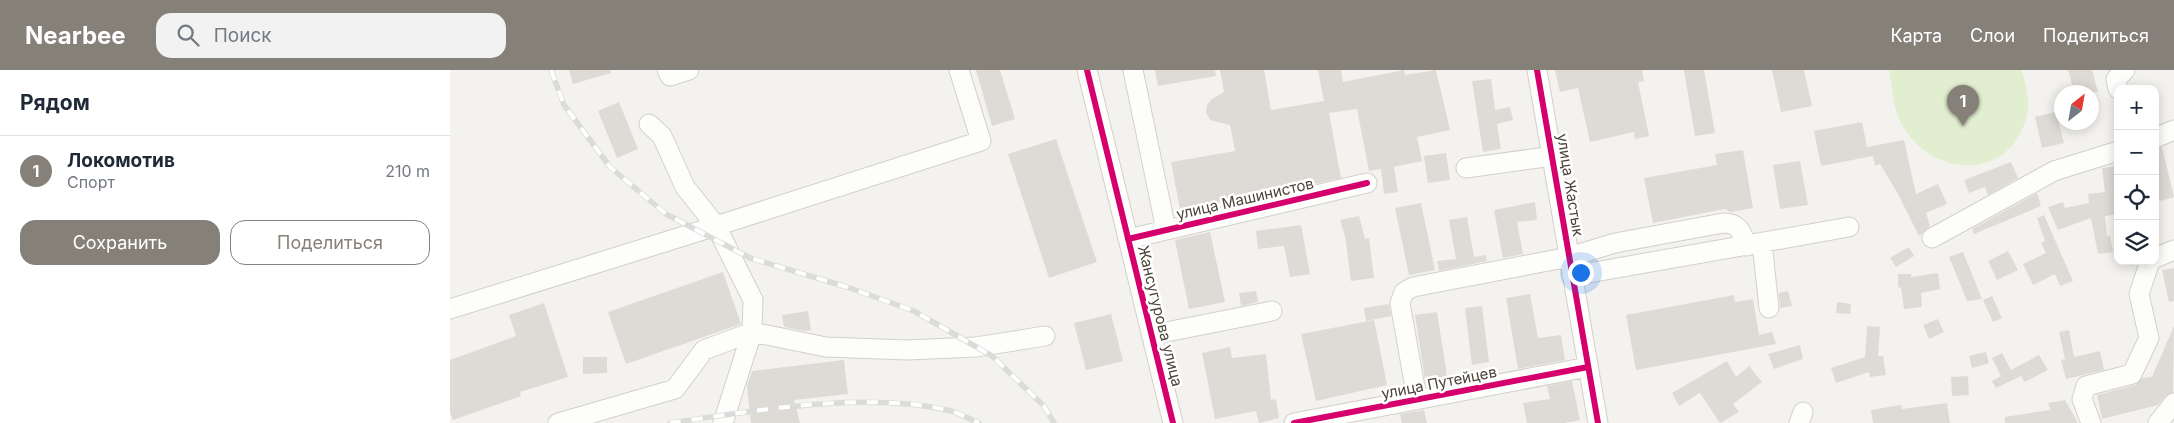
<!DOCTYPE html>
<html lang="ru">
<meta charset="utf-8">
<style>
:root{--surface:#fff;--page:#f2f2f3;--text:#1f2937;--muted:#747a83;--line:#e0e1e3;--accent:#868178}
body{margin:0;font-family:Inter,sans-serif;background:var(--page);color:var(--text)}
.controls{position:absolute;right:15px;top:15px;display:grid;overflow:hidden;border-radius:10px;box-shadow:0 2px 12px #0003}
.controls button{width:45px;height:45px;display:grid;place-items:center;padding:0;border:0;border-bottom:1px solid var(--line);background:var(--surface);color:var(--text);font:25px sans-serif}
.compass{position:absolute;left:1604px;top:15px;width:45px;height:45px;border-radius:50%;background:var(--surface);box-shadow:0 2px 12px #0003;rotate:31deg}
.you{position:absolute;left:1130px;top:202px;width:18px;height:18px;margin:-12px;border:4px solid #fff;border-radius:50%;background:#1a73e8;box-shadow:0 0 0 8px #1a73e833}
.badge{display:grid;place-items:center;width:32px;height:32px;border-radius:50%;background:var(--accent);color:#fff;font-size:16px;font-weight:700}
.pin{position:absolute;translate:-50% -41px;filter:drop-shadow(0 1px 2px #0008)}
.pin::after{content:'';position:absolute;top:26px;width:18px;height:15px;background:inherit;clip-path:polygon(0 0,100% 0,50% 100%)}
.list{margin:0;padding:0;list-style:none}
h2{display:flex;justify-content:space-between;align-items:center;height:65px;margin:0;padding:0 20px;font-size:21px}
h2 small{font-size:16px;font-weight:400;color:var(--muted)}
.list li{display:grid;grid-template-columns:32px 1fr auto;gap:15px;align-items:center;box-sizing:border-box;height:70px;padding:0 20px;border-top:1px solid var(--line)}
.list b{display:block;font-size:19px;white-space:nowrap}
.list p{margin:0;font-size:16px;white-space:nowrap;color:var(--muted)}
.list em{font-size:16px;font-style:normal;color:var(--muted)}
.actions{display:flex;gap:10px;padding:15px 20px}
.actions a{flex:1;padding:11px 0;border:1px solid var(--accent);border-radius:15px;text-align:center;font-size:18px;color:var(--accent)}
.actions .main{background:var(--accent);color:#fff}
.icon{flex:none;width:28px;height:28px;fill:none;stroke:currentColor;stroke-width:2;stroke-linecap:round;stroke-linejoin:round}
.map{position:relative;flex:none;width:1724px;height:353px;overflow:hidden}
header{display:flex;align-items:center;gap:30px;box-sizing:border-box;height:70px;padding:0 25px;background:var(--accent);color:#fff}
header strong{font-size:24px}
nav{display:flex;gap:28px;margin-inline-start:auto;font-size:18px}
.search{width:350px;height:45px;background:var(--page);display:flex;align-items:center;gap:12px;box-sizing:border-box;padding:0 18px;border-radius:15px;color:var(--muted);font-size:19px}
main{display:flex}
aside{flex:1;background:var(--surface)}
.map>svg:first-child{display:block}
.green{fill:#e1eecf}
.building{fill:#dedbd6}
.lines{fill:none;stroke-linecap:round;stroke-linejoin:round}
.minor-casing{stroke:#d2d0cb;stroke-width:21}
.minor{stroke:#fdfdfc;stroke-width:19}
.rail-casing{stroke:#dbdbda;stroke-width:5.5}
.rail{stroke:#fff;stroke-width:4;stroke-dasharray:11;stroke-linecap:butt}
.cycleway-casing{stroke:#fff;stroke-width:9}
.cycleway{stroke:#d6006c;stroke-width:6}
.labels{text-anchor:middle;stroke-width:5;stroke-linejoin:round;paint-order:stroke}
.street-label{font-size:15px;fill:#4b4439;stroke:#fff}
</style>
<header>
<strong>Nearbee</strong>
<div class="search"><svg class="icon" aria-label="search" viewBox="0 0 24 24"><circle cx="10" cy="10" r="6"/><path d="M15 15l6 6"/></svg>Поиск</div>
<nav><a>Карта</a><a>Слои</a><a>Поделиться</a></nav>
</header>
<main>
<aside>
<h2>Рядом<small></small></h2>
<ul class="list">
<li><span class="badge">1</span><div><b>Локомотив</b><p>Спорт</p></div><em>210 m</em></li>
</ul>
<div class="actions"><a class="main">Сохранить</a><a>Поделиться</a></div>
</aside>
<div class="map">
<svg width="1724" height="353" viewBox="0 0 1724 353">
<rect width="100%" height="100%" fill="#f4f2ee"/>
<path class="green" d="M1439,0h133c3,13 9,32 5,45 -17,70 -100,63 -128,4 -6,-14 -7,-34 -10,-49z"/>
<path class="building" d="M119,0h42v3l-38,11z
M526,0h24l15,49 -23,7z
M705,0h60l1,6 -58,10z
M770,0h44l7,40 53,-9 -6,-31h23l2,12 61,-12 1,5 31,-5 14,60 -33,7 5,24 -28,6 4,25 -14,2 -3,-25 -12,2 -12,-62 -28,4 12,65 -53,12 -108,19 -9,-47 64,-11 -5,-26 -20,-5 -4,-8 1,-7 5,-6 12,-7z
M1105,0h87l2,11 -6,1 11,54 -14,3 -1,-7 -44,10 -12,-54 -18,4z
M1234,0h20l11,63 -20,3z
M1322,0h32l8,36 -31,6z
M1618,0h24l6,22h-24z
M1041,9l4,31 15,-3 3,13 -16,4 4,25 -18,3 -11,-71z
M169,32l19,47 -21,9 -19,-47z
M1606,42l8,31 -22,5 -7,-31z
M1412,52l5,25 37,-7 12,54 22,-10 9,20 -21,9 4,13 -11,10 -21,-42 -18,-30 -5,2 -2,-10 -52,10 -7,-35z
M606,69l41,123 -48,16 -41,-124z
M1712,77l12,50 -14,4 -5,-11v-41z
M1293,80l10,58 -23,4 -5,-3 -72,14 -9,-45 73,-13 -2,-11z
M996,83l4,27 -22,3 -4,-27z
M1350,91l8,44 -28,4 -7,-44z
M1561,92l7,16 -30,17 -3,-8 -16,6 -5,-13z
M1668,96v48l-13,2 2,20 3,-1 3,17 -15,2 -7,-36 -33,12 -10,-23 15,-5 2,6 24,-5 -1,-9 17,-2 -3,-24z
M1587,123l4,13 -67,28 -2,-5z
M1085,132l2,18 -20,2 6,32 -20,4 -9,-48z
M971,133l14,67 -26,5 -14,-67z
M1594,145l29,66 -13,5 -5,-12 -22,11 -10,-21 23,-11 -5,-10 4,-2 -8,-23z
M909,146l6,23 4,-1 5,40 -23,3 -6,-45 -5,-16z
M1017,147l7,40 12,-2 1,6 -48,10 -2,-10 19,-2 -7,-39z
M851,155l9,49 -20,3 -6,-31 -26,3 -2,-18z
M760,162l15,70 -36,7 -14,-69z
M1459,177l5,9 -18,11 -6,-9z
M1558,181l10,19 -21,10 -9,-19z
M1513,182l9,22 10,25 -15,2 -13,-32 -5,-12z
M1724,198v33l-5,1 -7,-32z
M273,202l18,52 -115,40 -18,-52z
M1488,203l2,16 -19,4 1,14 -18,2 -3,-21 -3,-1v-13h13v3z
M806,221l2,11 -17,4 -2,-13z
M1338,221l4,15 -12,2 -1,-15z
M1080,224l8,44 23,-3 4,25 -47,9 -12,-71z
M1284,225l1,7 18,-3 6,36 13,-3 4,12 -140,26 -10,-55z
M1542,226l10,22 -9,4 -10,-22z
M1387,232l14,2 -1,10 -14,-1z
M94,233l24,74 -48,15 1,4 -68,24 -3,-7v-53l66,-24 -7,-21z
M939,234l2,12 -25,5 -2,-13z
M1032,236l7,56 -17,3 -7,-57z
M358,241l3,19 -6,1 -21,-4 -2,-12z
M987,242l11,70 -22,4 -11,-71z
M661,244l12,47 -37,9 -12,-47z
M1488,249l6,13 -15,7 -6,-14z
M924,250l13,65 -71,16 -15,-67z
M1417,256l13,1 -2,29h5l3,19 -16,2 -1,-5 -33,11 -5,-15 34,-11z
M1724,256l-1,66 -7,4 -8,9 -56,14 -5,-24 38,-10 7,-7 10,-1z
M1619,260l5,27 26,-6 4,19 -38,9 -5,-19 4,-1 -6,-27z
M1350,275l3,14 -29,10 -6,-15z
M780,277l2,11 34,-4 5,46 5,-1 3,19 -20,5 -3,-12 -41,8 -13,-66z
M1536,282l3,11 -17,5 -3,-12z
M1552,283l9,17 28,-15 9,15 -23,12 -4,-6 -25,12 -4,-7 9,-5 -9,-18z
M133,287h24v16l-24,1z
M394,290l4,34 -54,6 6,23h-49l-4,-37 5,-15z
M1277,291l9,16 13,-11 13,16 -29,22 6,8 -19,11 -20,-30 -21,13 -7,-13z
M1518,306l1,19 -17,1 -1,-19z
M1122,311l8,39 -15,3h-38l-4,-20 27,-4 -3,-13z
M1615,330l13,23h-73v-6l45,-7 -2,-7z
M1497,333l3,20h-77l-2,-13 30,-5 1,4z
M974,340l3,13h-25l-2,-9z"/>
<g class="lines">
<defs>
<path id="minor" d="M217,0l3,6 19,-6
M637,0l86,353
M683,0l33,160
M1087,0l61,353
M1668,19l-2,-10 9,-9
M199,54l13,12 23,51 31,39 37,74 -1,32 -29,91
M1705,68l19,-8
M1016,98l87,-12
M1482,168l122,-67 64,-20
M678,169l239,-56
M1312,173l7,65
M1705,188l19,-8
M1122,206l277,-49
M0,239l266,-83 265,-85 -22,-71
M701,265l121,-24
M967,329l-17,-96 4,-11 9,-5 156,-30 46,-14 108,-20c16,0 18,8 24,23
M108,353l117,-34 29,-39 48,-18 74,15 81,3 69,-3 69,-11
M844,353l294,-56
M1349,353l4,-11
M1641,353l-9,-24 4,-13 46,-12 17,-36 -10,-44 11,-33
M1708,353l16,-20"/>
</defs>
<use href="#minor" class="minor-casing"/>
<use href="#minor" class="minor"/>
<defs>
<path id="rail" d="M101,0l13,35 46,62 56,47 84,44 97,29 67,24 78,45 52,50 10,17
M220,353c84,-12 193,-32 277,-13 11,2 22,9 32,13"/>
</defs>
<use href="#rail" class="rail-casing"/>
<use href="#rail" class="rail"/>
<defs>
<path id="cycleway" d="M637,0l86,353
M1087,0l61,353
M678,169l239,-56
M844,353l294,-56"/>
</defs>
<use href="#cycleway" class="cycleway-casing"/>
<use href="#cycleway" class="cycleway"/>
</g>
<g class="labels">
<g class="street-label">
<text transform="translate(1120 115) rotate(81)" y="5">улица Жастык</text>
<text transform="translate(795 129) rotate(-13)" y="5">улица Машинистов</text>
<text transform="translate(710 246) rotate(76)" y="5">Жансугурова улица</text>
<text transform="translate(989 313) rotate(-11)" y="5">улица Путейцев</text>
</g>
</g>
</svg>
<div class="controls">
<button>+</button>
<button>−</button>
<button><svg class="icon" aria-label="locate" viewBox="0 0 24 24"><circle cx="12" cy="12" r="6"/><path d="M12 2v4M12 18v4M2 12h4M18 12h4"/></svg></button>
<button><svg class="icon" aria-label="layers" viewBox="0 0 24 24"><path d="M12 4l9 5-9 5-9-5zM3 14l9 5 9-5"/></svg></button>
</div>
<svg class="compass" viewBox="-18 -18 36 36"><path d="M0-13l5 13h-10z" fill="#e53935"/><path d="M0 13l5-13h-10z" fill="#747a83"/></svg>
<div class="you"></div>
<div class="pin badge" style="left:1513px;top:56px">1</div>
</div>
</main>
